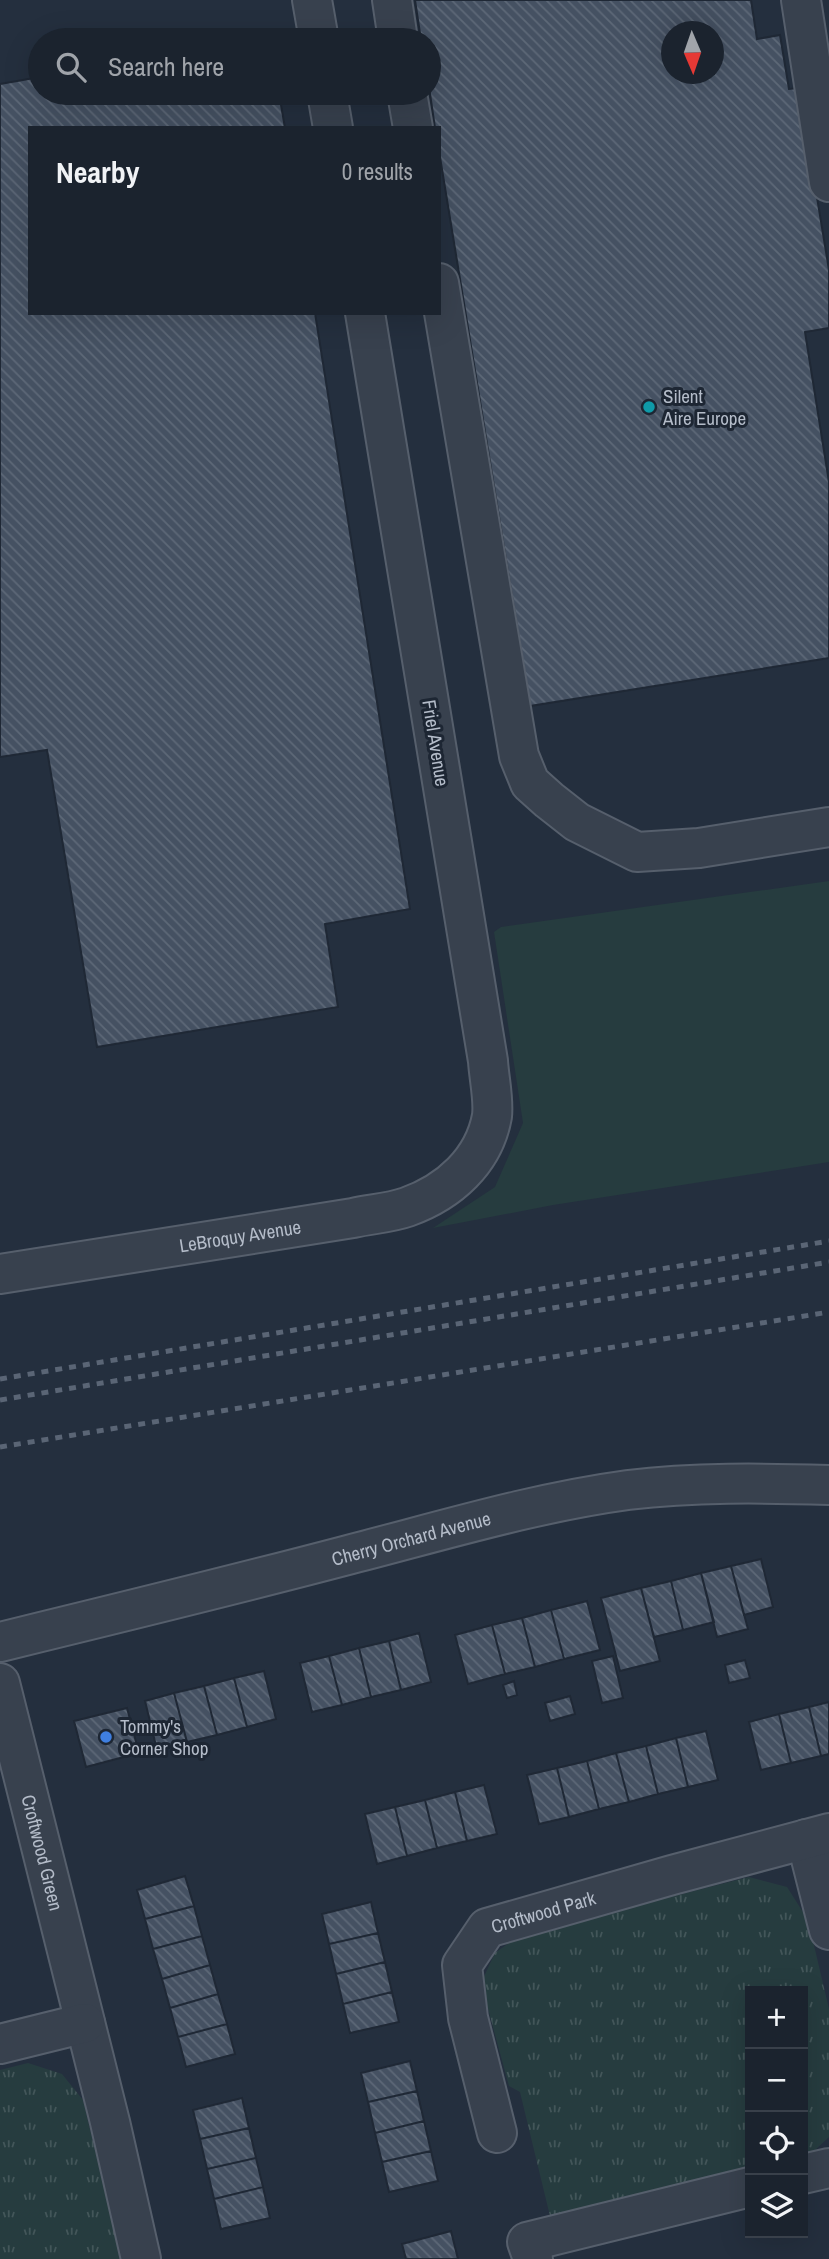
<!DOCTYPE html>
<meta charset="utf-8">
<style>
:root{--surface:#1b232e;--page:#242b36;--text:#f1f3f6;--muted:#a0a4aa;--line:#39404a}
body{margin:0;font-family:"Archivo Narrow",sans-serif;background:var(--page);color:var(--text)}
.controls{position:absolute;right:21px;bottom:21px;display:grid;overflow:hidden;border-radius:0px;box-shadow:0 7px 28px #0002}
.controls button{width:63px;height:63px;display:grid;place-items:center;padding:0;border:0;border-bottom:2px solid var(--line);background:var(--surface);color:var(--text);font:35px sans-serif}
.compass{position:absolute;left:661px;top:21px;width:63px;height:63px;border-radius:50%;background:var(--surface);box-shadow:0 7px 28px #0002;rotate:178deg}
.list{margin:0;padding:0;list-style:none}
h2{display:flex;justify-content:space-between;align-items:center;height:91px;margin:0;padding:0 28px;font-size:30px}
h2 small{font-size:23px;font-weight:400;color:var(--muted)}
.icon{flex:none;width:38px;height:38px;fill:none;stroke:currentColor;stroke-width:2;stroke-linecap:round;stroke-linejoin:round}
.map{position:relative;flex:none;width:829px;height:2259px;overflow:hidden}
.search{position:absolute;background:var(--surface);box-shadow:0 7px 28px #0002;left:28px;top:28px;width:413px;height:77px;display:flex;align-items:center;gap:18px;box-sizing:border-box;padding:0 24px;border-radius:38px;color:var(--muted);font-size:26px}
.panel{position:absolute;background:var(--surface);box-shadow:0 7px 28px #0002;left:28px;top:126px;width:413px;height:189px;border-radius:0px}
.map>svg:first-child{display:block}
.grass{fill:#263c3f}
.park{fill:url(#park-tufts)}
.building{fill:url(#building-back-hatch);stroke:#1f2835;stroke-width:2;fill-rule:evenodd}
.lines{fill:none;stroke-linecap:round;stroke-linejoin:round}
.minor-casing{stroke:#565f6c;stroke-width:42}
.minor{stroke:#38414e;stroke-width:38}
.rail{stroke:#5a6575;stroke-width:5;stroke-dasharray:7 7;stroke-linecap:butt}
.culture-dot{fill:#0f9aa8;stroke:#1d2633;stroke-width:2.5}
.shop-dot{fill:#3f7fe0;stroke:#1d2633;stroke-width:2.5}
.labels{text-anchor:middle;stroke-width:6;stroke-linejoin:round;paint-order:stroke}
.poi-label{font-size:19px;fill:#b4bcc9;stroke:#1d2633;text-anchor:start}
.street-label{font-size:19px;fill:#b4bcc9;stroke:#1d2633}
</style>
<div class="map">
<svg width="829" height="2259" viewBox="0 0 829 2259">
<defs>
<pattern id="park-tufts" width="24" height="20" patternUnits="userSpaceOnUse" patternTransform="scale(1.75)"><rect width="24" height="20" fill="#263c3f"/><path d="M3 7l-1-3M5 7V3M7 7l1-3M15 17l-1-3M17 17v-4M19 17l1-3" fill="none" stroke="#435659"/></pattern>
<pattern id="building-back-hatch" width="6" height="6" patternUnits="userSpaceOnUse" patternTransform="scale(1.75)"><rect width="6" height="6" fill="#455162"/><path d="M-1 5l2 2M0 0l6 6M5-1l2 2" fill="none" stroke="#5d6877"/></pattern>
</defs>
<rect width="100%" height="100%" fill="#242f3e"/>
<path class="grass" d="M829,881v281l-276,43 -120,23 62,-41 28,-64 -29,-191 7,-5z"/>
<path class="park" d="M749,1877l38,10 21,33 21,89v128l-14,13 -12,3v-162h-53v175l-200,50 -30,-124 -11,-6 -28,-103 14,-30 25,-18z
M28,2063l34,11 21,26 38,159h-121v-189z"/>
<path class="building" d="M415,0h336l6,39 23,-4 9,54 10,-1 30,182v58l-24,4 24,150v176l-299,48 -91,-555v-23h-4l-6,-41v-47h-8zM672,32h42v42h-42z
M40,77v16h239l6,35h-255v185h285l95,596 -85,15 13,83 -241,40 -50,-297 -47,7v-673z
M761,1559l12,48 -29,8 -13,-49z
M731,1566l17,63 -31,8 -16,-64z
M701,1573l13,49 -31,8 -12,-49z
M671,1581l12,49 -29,7 -13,-49z
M641,1588l19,73 -40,10 -19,-73z
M587,1601l13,49 -36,9 -13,-49z
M551,1610l13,49 -29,8 -13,-49z
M522,1618l13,49 -30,7 -13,-49z
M492,1625l13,49 -37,10 -13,-49z
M419,1633l12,49 -30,8 -12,-49z
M389,1641l12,49 -30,7 -12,-49z
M359,1648l12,49 -29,8 -13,-49z
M329,1656l13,49 -30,7 -12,-49z
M613,1656l10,42 -21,5 -10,-42z
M745,1660l5,18 -21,5 -4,-18z
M264,1671l12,48 -29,8 -13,-49z
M234,1678l13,49 -30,8 -13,-49z
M514,1681l3,14 -10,3 -4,-13z
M204,1686l13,49 -30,7 -13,-49z
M174,1693l13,49 -30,8 -12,-49z
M570,1696l5,18 -25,7 -5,-18z
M829,1702v52l-8,2 -12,-49z
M809,1707l12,49 -30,7 -12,-49z
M127,1708l12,45 -53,14 -12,-46z
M779,1714l12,49 -30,7 -12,-48z
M706,1731l12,49 -30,7 -12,-49z
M676,1738l12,49 -30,7 -12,-48z
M646,1746l12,48 -29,8 -13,-49z
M616,1753l13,49 -30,7 -12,-48z
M587,1761l12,48 -30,8 -12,-49z
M557,1768l12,49 -30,7 -12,-49z
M484,1785l13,49 -30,7 -12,-49z
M455,1792l12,49 -30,7 -12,-48z
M425,1800l12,48 -30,8 -12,-49z
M395,1807l12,49 -30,8 -12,-50z
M185,1876l9,30 -49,13 -8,-29z
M371,1902l7,31 -49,11 -7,-30z
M194,1906l8,30 -49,13 -8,-30z
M378,1933l7,29 -49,12 -7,-30z
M202,1936l8,29 -48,14 -9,-30z
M385,1962l7,30 -49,12 -7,-30z
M210,1965l8,29 -48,14 -8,-29z
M392,1992l7,30 -49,11 -7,-29z
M218,1994l9,30 -49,13 -8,-29z
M227,2024l8,30 -49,13 -8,-30z
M410,2061l7,30 -49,11 -7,-29z
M417,2091l7,30 -49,12 -7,-31z
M242,2098l7,30 -49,11 -7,-29z
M424,2121l7,30 -49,11 -7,-29z
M249,2128l7,30 -49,11 -7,-30z
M431,2151l7,30 -49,11 -7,-30z
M256,2158l7,29 -49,12 -7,-30z
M263,2187l7,31 -49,11 -7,-30z
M451,2231l7,28h-52l-4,-15z"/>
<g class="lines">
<defs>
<g id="minor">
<path d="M312,0l7,40"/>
<path d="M392,0l6,40"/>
<path d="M801,0l28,182"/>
<path d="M327,93l6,35"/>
<path d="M407,93l6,35"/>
<path d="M439,283l80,473 11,27 19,17 28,22 60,30 62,-4 130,-21"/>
<path id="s1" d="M0,1274l353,-56c18,-4 37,-5 54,-11 42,-15 77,-46 85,-91 2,-17 -3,-38 -4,-55l-123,-748"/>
<path id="s2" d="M0,1642c115,-28 230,-56 344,-86 94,-24 188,-53 284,-66 66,-8 134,-7 201,-5"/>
<path id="s3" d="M0,1683l110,439 31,137"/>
<path d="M806,1839l23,91"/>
<path d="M0,2044l85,-21"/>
<path id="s4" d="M497,2133l-29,-115 -6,-53 25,-37 185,-53 157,-42"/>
<path d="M803,2174l26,-6"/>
<path d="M533,2259l-6,-17 223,-55"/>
</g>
</defs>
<use href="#minor" class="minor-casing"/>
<use href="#minor" class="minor"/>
<path class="rail" d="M0,1379l829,-138
M0,1400l829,-138
M0,1447l829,-135"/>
</g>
<circle class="culture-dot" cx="649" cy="407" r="7"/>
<circle class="shop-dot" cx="106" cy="1737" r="7"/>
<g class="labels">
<g class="poi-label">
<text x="663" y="403">Silent<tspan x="663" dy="22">Aire Europe</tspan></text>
<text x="120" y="1733">Tommy's<tspan x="120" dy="22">Corner Shop</tspan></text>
</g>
<g class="street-label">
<text transform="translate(436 743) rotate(81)" y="7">Friel Avenue</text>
<text dy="7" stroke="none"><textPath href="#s1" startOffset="243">LeBroquy Avenue</textPath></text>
<text dy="7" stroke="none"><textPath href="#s2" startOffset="424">Cherry Orchard Avenue</textPath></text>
<text dy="7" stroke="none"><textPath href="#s3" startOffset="175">Croftwood Green</textPath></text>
<text dy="7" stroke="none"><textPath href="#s4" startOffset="275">Croftwood Park</textPath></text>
</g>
</g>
</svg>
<div class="controls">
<button>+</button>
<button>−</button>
<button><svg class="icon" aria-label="locate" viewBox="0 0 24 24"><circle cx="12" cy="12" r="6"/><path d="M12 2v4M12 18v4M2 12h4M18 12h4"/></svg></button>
<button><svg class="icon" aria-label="layers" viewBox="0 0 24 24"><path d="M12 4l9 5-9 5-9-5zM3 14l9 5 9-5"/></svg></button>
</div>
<svg class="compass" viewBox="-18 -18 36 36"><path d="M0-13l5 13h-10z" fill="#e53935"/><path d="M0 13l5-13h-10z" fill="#a0a4aa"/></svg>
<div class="search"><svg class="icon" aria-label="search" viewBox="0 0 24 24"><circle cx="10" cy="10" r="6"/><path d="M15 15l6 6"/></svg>Search here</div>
<section class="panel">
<h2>Nearby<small>0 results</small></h2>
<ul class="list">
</ul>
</section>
</div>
